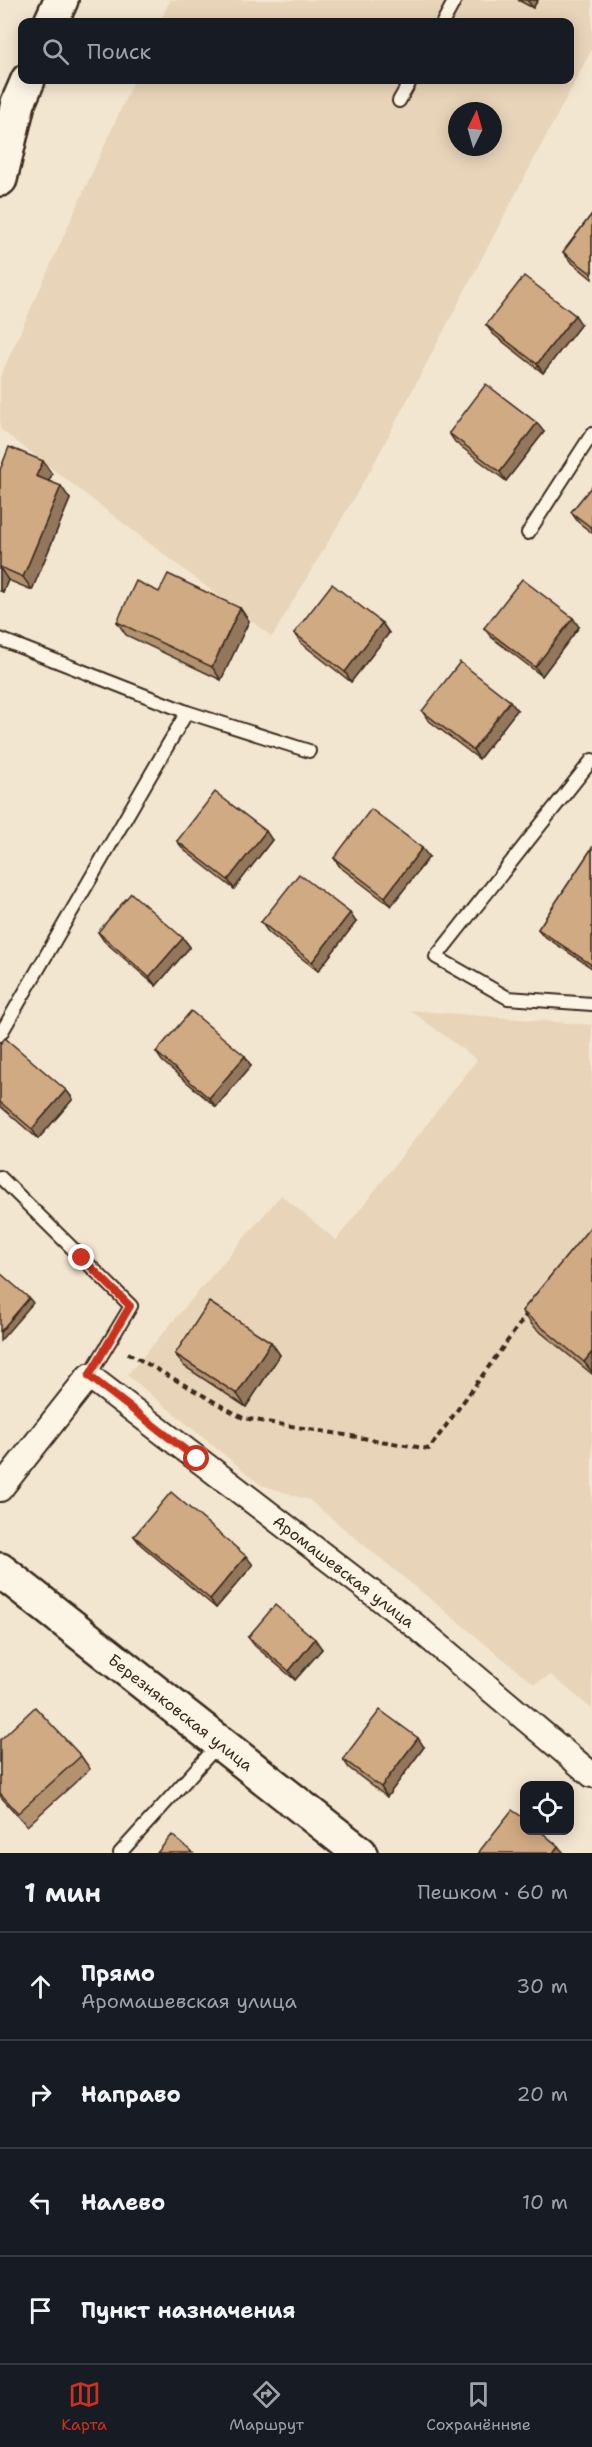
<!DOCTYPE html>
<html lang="ru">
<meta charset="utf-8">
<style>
:root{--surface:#171b24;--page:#242831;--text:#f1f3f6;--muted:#9ea1a6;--line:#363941;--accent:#c8321e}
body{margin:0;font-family:"Shantell Sans",sans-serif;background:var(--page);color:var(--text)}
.controls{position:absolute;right:18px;bottom:18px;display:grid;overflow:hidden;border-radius:12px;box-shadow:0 3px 15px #0003}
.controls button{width:54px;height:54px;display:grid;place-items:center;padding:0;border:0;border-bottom:2px solid var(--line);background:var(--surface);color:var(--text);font:30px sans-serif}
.compass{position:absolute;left:448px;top:102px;width:54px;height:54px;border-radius:50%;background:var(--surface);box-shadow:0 3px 15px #0003;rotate:5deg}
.stop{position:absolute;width:18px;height:18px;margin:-14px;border:4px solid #c8321e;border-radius:50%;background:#fff}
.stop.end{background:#c8321e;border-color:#fff;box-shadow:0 2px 6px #0008}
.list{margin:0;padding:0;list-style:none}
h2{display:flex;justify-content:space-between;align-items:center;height:78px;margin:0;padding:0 24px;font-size:26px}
h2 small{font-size:20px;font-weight:400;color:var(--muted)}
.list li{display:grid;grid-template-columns:39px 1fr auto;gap:18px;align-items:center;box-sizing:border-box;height:108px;padding:0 24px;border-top:2px solid var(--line)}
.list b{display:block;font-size:22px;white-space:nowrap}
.list p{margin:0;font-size:20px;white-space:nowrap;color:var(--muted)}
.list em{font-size:20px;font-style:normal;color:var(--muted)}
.icon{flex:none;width:33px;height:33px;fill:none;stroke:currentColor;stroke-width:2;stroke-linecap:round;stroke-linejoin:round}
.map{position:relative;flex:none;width:592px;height:1853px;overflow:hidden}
.search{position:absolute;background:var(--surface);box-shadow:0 3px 15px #0003;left:18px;right:18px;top:18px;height:66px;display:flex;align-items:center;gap:15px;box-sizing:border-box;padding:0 21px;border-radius:12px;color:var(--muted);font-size:22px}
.sheet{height:510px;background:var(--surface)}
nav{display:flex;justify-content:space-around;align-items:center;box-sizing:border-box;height:84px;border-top:2px solid var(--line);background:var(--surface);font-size:16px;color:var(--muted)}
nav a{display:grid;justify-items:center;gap:3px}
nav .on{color:var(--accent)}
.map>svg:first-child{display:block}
.built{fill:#e8d4b9;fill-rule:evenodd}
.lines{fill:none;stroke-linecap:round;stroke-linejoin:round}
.lane-casing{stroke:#3b2a1e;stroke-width:16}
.street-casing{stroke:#3b2a1e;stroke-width:28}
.secondary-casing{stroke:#3b2a1e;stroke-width:38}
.path{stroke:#3b2a1e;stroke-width:4;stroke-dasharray:6 4.5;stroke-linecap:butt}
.lane{stroke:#fcf5e5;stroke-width:12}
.street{stroke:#fcf5e5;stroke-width:24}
.secondary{stroke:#fcf5e5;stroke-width:33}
.wall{fill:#b39270;stroke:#3b2a1e;stroke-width:1.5}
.shaded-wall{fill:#92775b;stroke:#3b2a1e;stroke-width:1.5}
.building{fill:#d0aa82;stroke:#3b2a1e;stroke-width:1.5}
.route{stroke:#c8321e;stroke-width:8}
.labels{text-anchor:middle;stroke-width:4.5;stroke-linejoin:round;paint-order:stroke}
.street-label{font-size:16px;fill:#3b2a1e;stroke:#fcf5e5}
</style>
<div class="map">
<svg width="592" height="1853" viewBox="0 0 592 1853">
<rect width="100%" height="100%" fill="#f3e6d1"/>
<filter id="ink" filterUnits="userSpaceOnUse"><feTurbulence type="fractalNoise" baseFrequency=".0167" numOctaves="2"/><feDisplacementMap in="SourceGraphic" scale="12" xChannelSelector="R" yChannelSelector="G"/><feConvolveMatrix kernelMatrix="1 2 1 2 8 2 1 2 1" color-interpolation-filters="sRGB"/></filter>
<g filter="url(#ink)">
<path class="built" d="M170,0h422v49l-222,422 -98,166 -272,-208v-52l134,-297h436v-58h-410zM457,111h36v36h-36z
M410,1010l182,15v684l-41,-34 -17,9 -225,-184 -48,-15 -134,-110 154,-180 55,45 141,-180z"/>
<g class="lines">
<defs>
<path id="lane" d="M443,22l12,-22
M399,101l12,-21
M528,533l64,-99
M0,639l187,73 122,39
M592,760l-156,197 72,41 84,6
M0,1035l187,-323
M0,1177l131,129 -42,70
M120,1853l98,-108"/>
<g id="street">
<path id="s1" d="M0,1489l89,-113 324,248 179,151"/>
</g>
<g id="secondary">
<path d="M51,22l10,-22"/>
<path d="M0,179l18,-76 10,-23"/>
<path id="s2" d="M0,1570l360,283"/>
</g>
</defs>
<use href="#lane" class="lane-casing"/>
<use href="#street" class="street-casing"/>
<use href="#secondary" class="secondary-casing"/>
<path class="path" d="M128,1353l115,65 186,31 98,-135"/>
<use href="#lane" class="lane"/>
<use href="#street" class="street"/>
<use href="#secondary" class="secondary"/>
</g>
<path class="wall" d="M518,0h20l-5,8z
M592,214v65l-22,-18 -7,-9z
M581,324l-38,49 -50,-39 -7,-9z
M544,432l-38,49 -51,-39 -6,-9z
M0,470l52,4 -3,7 21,18 -38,91 -24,-10 -5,12 -3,-1z
M592,486v47l-14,-11 -7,-10z
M159,592l81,16 9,13 -28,59 -95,-45 -9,-13z
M382,623l7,10 -38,49 -50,-39 -7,-10z
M579,627l-37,49 -51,-39 -7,-9z
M517,710l-38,49 -51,-39 -6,-9z
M272,840l-38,49 -50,-39 -7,-9z
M592,848v120l-51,-34 -3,-5z
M429,857l-38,49 -51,-39 -6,-9z
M261,922h95l-38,49 -50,-39z
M98,932l85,6 7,9 -34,39 -52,-45z
M0,1044l66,46 7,9 -35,40 -38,-33z
M156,1052l89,4 6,10 -35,41 -54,-46z
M592,1225v149l-59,-48 -11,-15z
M271,1342l9,13 -34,52 -62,-41 -9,-12z
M134,1536l119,29 -37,43 -75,-63z
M248,1637l74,12 -27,31 -40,-34z
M0,1740l81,16 9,13 -63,57 -27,-30z
M424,1747l-37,50 -38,-29 -6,-9z"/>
<path class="shaded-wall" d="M527,0h11l-5,8z
M575,315l6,9 -38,49 -6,-9z
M537,423l7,9 -38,49 -6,-9z
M43,461l9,13 -7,15 -9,-13z
M61,486l9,13 -38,91 -9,-13z
M0,568l8,12 -5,12 -3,-4z
M240,608l9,13 -28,59 -9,-13z
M573,618l6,9 -37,49 -7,-9z
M382,623l7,10 -38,49 -6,-10z
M510,701l7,9 -38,49 -6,-9z
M266,831l6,9 -38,49 -6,-9z
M422,848l7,9 -38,49 -6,-9z
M350,913l6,9 -38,49 -6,-9z
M183,938l7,9 -34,39 -7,-9z
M245,1056l6,10 -35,41 -7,-9z
M66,1090l7,9 -35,40 -6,-10z
M29,1298l4,5 -33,38v-9z
M271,1342l9,13 -34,52 -9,-13z
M592,1352v20l-8,-10z
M246,1556l7,9 -37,43 -6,-9z
M315,1639l7,10 -27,31 -6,-9z
M418,1738l6,9 -37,50 -6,-10z
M558,1846l6,7h-11z"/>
<path class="building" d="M592,214v60l-29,-22z
M524,276l51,39 -38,49 -51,-39z
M486,384l51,39 -37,49 -51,-39z
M9,447l34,14 -7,15 25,10 -38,91 -23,-10v-97z
M592,486v42l-21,-16z
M168,574l72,34 -28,59 -95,-45 19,-41 23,11z
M522,579l51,39 -38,49 -51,-39z
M332,584l50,39 -37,49 -51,-39z
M460,662l50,39 -37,49 -51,-39z
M215,792l51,39 -38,49 -51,-39z
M371,809l51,39 -37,49 -51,-39z
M592,848v117l-54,-36z
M299,874l51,39 -38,49 -51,-40z
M131,893l52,45 -34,39 -51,-45z
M191,1011l54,45 -36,42 -53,-46z
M5,1038l61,52 -34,39 -32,-27v-58z
M592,1225v127l-8,10 -62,-51z
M0,1273l29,25 -29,34z
M209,1302l62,40 -34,52 -62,-40z
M171,1492l75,64 -36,43 -76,-63z
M275,1605l40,34 -26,32 -41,-34z
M35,1707l46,49 -63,57 -18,-20v-53z
M380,1710l38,28 -37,49 -38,-28z
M512,1810l13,9v11h14l19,16 -5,7h-75z
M172,1835l21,18h-36z"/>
</g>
<g class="lines" filter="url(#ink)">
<path class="route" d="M82,1258l48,48 -41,70 108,83"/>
</g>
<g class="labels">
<g class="street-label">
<text dy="6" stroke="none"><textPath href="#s1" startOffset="465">Аромашевская улица</textPath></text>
<text dy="6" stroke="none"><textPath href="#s2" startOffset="230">Березняковская улица</textPath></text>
</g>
</g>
</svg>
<div class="controls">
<button><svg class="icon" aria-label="locate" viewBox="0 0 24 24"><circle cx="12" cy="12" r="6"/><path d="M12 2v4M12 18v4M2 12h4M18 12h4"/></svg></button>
</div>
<svg class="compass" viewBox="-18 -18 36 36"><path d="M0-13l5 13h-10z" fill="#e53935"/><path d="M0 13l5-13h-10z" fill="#9ea1a6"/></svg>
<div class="stop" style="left:197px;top:1459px"></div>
<div class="stop end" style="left:82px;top:1258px"></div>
<div class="search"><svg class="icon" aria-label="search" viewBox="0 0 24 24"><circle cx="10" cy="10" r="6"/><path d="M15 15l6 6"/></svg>Поиск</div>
</div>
<section class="sheet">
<h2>1 мин<small>Пешком · 60 m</small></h2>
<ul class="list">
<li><svg class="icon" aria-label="ahead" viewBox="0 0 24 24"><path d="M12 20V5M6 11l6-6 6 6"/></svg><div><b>Прямо</b><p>Аромашевская улица</p></div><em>30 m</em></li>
<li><svg class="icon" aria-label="right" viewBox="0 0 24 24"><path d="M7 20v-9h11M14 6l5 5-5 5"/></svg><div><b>Направо</b></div><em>20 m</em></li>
<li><svg class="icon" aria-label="left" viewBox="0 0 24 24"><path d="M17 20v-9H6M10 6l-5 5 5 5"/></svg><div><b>Налево</b></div><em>10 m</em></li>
<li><svg class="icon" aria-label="arrive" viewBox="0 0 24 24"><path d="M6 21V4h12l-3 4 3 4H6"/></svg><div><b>Пункт назначения</b></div></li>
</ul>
</section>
<nav>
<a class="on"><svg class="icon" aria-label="map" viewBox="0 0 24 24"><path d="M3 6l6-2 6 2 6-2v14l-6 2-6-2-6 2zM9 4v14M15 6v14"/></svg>Карта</a>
<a><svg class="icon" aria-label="directions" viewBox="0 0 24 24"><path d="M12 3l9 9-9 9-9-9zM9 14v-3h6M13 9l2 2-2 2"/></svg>Маршрут</a>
<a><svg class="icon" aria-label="saved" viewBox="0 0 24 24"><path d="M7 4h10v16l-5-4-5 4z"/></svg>Сохранённые</a>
</nav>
